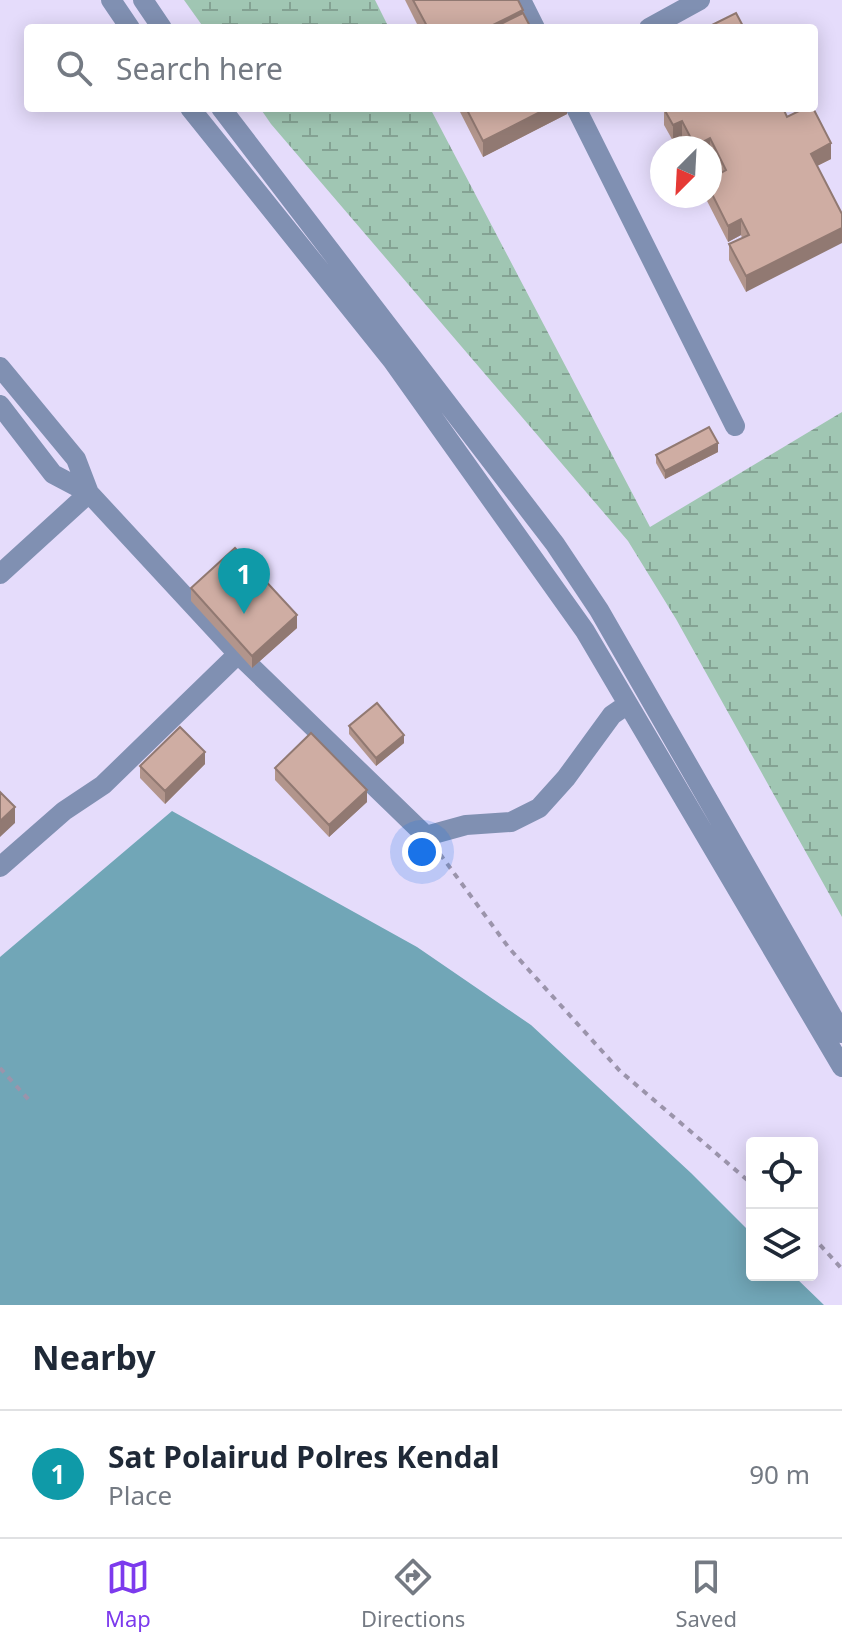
<!DOCTYPE html>
<style>
:root{--surface:#fff;--page:#f6f6f7;--text:#1f2937;--muted:#747a83;--line:#e0e1e3;--accent:#7c3aed}
body{margin:0;font-family:"Noto Sans",sans-serif;background:var(--page);color:var(--text)}
.controls{position:absolute;right:24px;bottom:24px;display:grid;overflow:hidden;border-radius:8px;box-shadow:0 4px 20px #0003}
.controls button{width:72px;height:72px;display:grid;place-items:center;padding:0;border:0;border-bottom:2px solid var(--line);background:var(--surface);color:var(--text);font:40px sans-serif}
.compass{position:absolute;left:650px;top:136px;width:72px;height:72px;border-radius:50%;background:var(--surface);box-shadow:0 4px 20px #0003;rotate:204deg}
.you{position:absolute;left:422px;top:852px;width:28px;height:28px;margin:-20px;border:6px solid #fff;border-radius:50%;background:#1a73e8;box-shadow:0 0 0 12px #1a73e833}
.badge{display:grid;place-items:center;width:52px;height:52px;border-radius:50%;background:var(--accent);color:#fff;font-size:26px;font-weight:700}
.pin{position:absolute;translate:-50% -66px;filter:drop-shadow(0 2px 4px #0008)}
.pin::after{content:'';position:absolute;top:42px;width:28px;height:24px;background:inherit;clip-path:polygon(0 0,100% 0,50% 100%)}
.list{margin:0;padding:0;list-style:none}
h2{display:flex;justify-content:space-between;align-items:center;height:104px;margin:0;padding:0 32px;font-size:34px}
h2 small{font-size:26px;font-weight:400;color:var(--muted)}
.list li{display:grid;grid-template-columns:52px 1fr auto;gap:24px;align-items:center;box-sizing:border-box;height:128px;padding:0 32px;border-top:2px solid var(--line)}
.list b{display:block;font-size:30px;white-space:nowrap}
.list p{margin:0;font-size:26px;white-space:nowrap;color:var(--muted)}
.list em{font-size:26px;font-style:normal;color:var(--muted)}
.icon{flex:none;width:44px;height:44px;fill:none;stroke:currentColor;stroke-width:2;stroke-linecap:round;stroke-linejoin:round}
.map{position:relative;flex:none;width:842px;height:1305px;overflow:hidden}
.search{position:absolute;background:var(--surface);box-shadow:0 4px 20px #0003;left:24px;right:24px;top:24px;height:88px;display:flex;align-items:center;gap:20px;box-sizing:border-box;padding:0 28px;border-radius:8px;color:var(--muted);font-size:30px}
.sheet{height:232px;background:var(--surface)}
nav{display:flex;justify-content:space-around;align-items:center;box-sizing:border-box;height:112px;border-top:2px solid var(--line);background:var(--surface);font-size:22px;color:var(--muted)}
nav a{display:grid;justify-items:center;gap:4px}
nav .on{color:var(--accent)}
.map>svg:first-child{display:block}
.wetland{fill:url(#wetland-marsh)}
.water{fill:#71a6b7}
.lines{fill:none;stroke-linecap:round;stroke-linejoin:round}
.path{stroke:#9b94ab;stroke-width:4;stroke-dasharray:6 6;stroke-linecap:butt}
.minor{stroke:#8090b2;stroke-width:20}
.wall{fill:#b2958c}
.shaded-wall{fill:#917972}
.building{fill:#cfada3;stroke:#917972;stroke-width:2}
</style>
<div class="map">
<svg width="842" height="1305" viewBox="0 0 842 1305">
<defs>
<pattern id="wetland-marsh" width="20" height="14" patternUnits="userSpaceOnUse" patternTransform="scale(2)"><rect width="20" height="14" fill="#a0c6b3"/><path d="M1 5h8M5 5V1M11 12h8M15 12V8" fill="none" stroke="#84a293"/></pattern>
</defs>
<rect width="100%" height="100%" fill="#e5dcfb"/>
<path class="wetland" d="M184,0h191l14,28h-185z
M260,108h170l220,419 192,-115v505l-166,-298 -48,-78 -357,-417z"/>
<path class="water" d="M172,811l245,136 114,78 160,148 61,61v41h41l31,30h-824v-348z"/>
<g class="lines">
<path class="path" d="M440,854l69,94 111,123 132,113
M0,1068l29,32
M812,1236l30,33"/>
<path class="minor" d="M111,0l19,28
M143,0l19,28
M521,0l14,28
M649,28l51,-28
M190,108l202,252 193,271 257,436
M221,108l334,436 44,66 243,423
M576,108l159,318
M0,367l76,92 13,34 -89,81
M0,405l53,69 36,19 149,161 188,182 40,-11 45,-3 28,-14 27,-30 46,-63 16,-11
M0,867l64,-56 39,-26 135,-131"/>
</g>
<path class="wall" d="M405,0h113l13,28h-112z
M458,108h109v6l-84,43z
M664,109l123,8 44,42 -14,7 -71,126 -17,-32v-16l13,-6 -1,-3 -13,7 -23,-45 5,-1v-17l10,-5 -10,-19v-7h-22l-6,-11 -9,4 -9,-16z
M718,452l-53,27 -9,-16v-8z
M191,588l106,40 -45,40 -61,-67z
M349,726l55,17 -28,23 -27,-32z
M205,764l-40,40 -25,-26v-12z
M275,768l92,34 -38,35 -54,-57z"/>
<path class="shaded-wall" d="M523,10v16l-4,2h-32z
M548,108h19v6l-84,43v-16z
M682,121v16l-9,4v-16z
M710,138v10h-15v-2z
M831,143v16l-20,10v-15z
M741,219v16l-13,7v-16z
M842,228v15l-96,49v-16z
M718,443v9l-53,27v-8z
M297,615v13l-45,40v-12z
M404,735v8l-28,23v-8z
M205,752v12l-40,40v-13z
M367,790v12l-38,35v-12z
M15,807v16l-15,14v-16z"/>
<path class="building" d="M413,0h105l5,10 -36,18h-59z
M523,13l8,15h-38z
M736,13l8,15h-38z
M466,108h82l-65,33z
M666,108h117l4,9 18,-9h8l18,35 -20,11 31,60v14l-96,48 -17,-32 20,-9 -8,-16 -13,7 -18,-36v-11l16,-9 -16,-32 -15,8 -13,-25 -9,4 -9,-16z
M709,427l9,16 -53,28 -9,-16z
M235,548l62,67 -45,41 -61,-68z
M377,703l27,32 -28,23 -27,-32z
M180,727l25,25 -40,39 -25,-25z
M311,733l56,57 -38,35 -54,-57z
M0,792l15,15 -15,14z"/>
</svg>
<div class="controls">
<button><svg class="icon" aria-label="locate" viewBox="0 0 24 24"><circle cx="12" cy="12" r="6"/><path d="M12 2v4M12 18v4M2 12h4M18 12h4"/></svg></button>
<button><svg class="icon" aria-label="layers" viewBox="0 0 24 24"><path d="M12 4l9 5-9 5-9-5zM3 14l9 5 9-5"/></svg></button>
</div>
<svg class="compass" viewBox="-18 -18 36 36"><path d="M0-13l5 13h-10z" fill="#e53935"/><path d="M0 13l5-13h-10z" fill="#747a83"/></svg>
<div class="you"></div>
<div class="pin badge" style="left:244px;top:614px;background:#0f9aa8">1</div>
<div class="search"><svg class="icon" aria-label="search" viewBox="0 0 24 24"><circle cx="10" cy="10" r="6"/><path d="M15 15l6 6"/></svg>Search here</div>
</div>
<section class="sheet">
<h2>Nearby<small></small></h2>
<ul class="list">
<li><span class="badge" style="background:#0f9aa8">1</span><div><b>Sat Polairud Polres Kendal</b><p>Place</p></div><em>90 m</em></li>
</ul>
</section>
<nav>
<a class="on"><svg class="icon" aria-label="map" viewBox="0 0 24 24"><path d="M3 6l6-2 6 2 6-2v14l-6 2-6-2-6 2zM9 4v14M15 6v14"/></svg>Map</a>
<a><svg class="icon" aria-label="directions" viewBox="0 0 24 24"><path d="M12 3l9 9-9 9-9-9zM9 14v-3h6M13 9l2 2-2 2"/></svg>Directions</a>
<a><svg class="icon" aria-label="saved" viewBox="0 0 24 24"><path d="M7 4h10v16l-5-4-5 4z"/></svg>Saved</a>
</nav>
